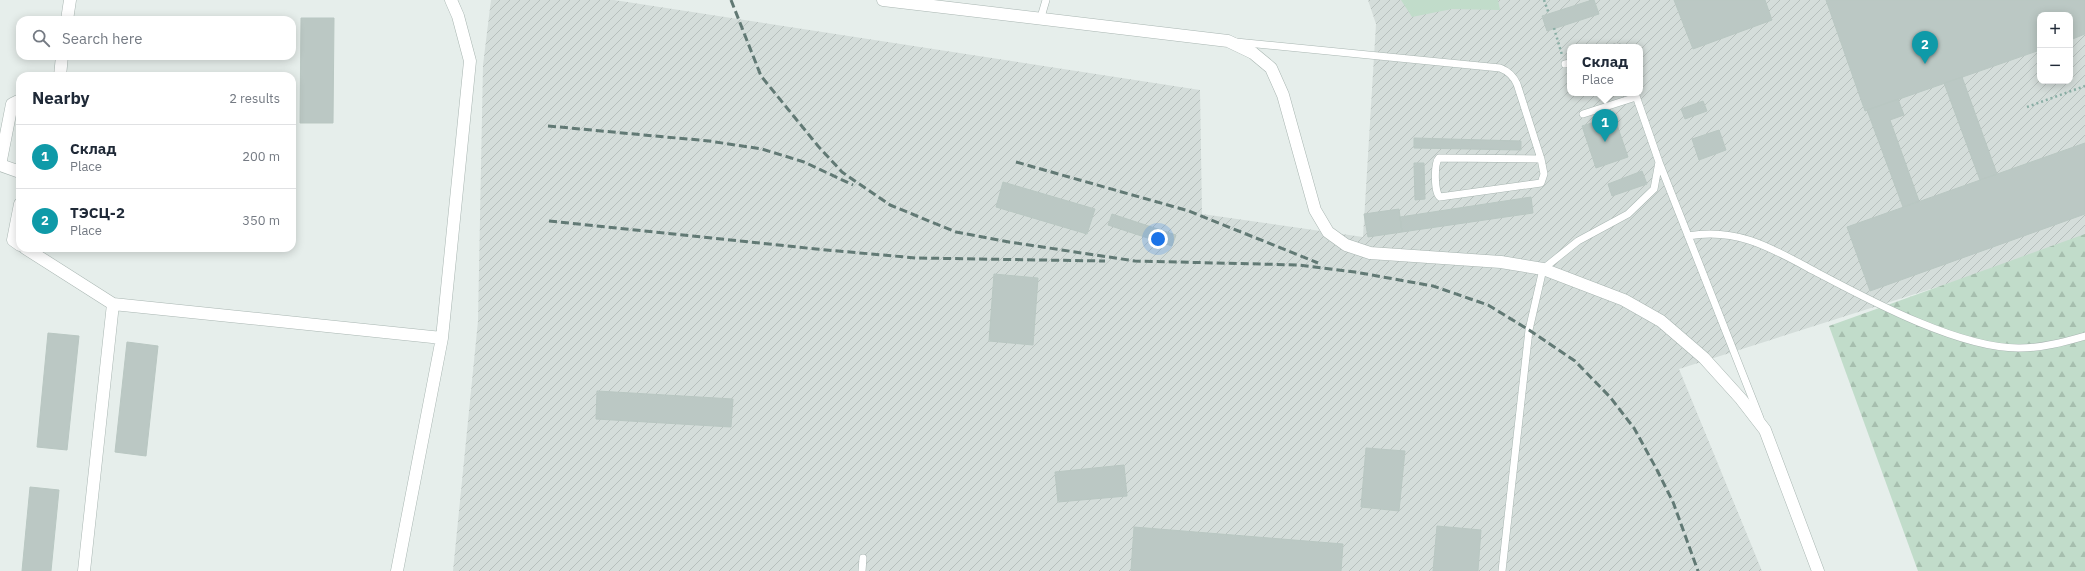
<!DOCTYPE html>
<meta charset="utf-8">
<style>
:root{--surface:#fff;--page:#f6f6f7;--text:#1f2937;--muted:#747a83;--line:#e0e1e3;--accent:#79584e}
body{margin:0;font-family:"IBM Plex Sans",sans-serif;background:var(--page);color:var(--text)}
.controls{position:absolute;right:12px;top:12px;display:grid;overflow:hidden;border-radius:8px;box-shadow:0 2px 10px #0003}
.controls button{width:36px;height:36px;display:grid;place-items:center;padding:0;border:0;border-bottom:1px solid var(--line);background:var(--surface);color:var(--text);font:20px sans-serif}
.you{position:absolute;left:1158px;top:239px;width:14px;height:14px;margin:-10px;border:3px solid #fff;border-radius:50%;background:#1a73e8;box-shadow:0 0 0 6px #1a73e833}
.badge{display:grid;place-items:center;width:26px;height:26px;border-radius:50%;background:var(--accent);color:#fff;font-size:13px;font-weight:700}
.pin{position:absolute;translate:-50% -33px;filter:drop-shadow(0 1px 2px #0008)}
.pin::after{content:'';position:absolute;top:21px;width:14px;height:12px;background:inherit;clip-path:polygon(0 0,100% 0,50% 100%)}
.popup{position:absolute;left:1567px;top:44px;width:76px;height:52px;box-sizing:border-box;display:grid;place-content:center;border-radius:8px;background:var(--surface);filter:drop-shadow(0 1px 3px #0005);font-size:13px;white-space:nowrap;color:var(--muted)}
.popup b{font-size:15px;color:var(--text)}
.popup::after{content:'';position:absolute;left:50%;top:100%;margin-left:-8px;border:8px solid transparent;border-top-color:var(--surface)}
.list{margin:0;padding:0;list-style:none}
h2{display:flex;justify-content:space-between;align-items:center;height:52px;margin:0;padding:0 16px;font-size:17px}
h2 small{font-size:13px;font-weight:400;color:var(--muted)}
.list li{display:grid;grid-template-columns:26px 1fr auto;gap:12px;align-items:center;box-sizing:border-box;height:64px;padding:0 16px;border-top:1px solid var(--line)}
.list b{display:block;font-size:15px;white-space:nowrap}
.list p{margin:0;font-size:13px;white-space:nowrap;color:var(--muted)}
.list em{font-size:13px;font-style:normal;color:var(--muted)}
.icon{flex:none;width:22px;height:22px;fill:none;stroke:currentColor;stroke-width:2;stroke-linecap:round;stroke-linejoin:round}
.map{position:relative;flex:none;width:2085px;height:571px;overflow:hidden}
.search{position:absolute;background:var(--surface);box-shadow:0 2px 10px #0003;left:16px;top:16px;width:280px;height:44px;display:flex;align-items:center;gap:10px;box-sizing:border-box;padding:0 14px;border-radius:12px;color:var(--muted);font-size:15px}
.panel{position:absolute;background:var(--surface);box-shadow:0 2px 10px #0003;left:16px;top:72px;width:280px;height:180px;border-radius:12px}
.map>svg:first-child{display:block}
.industrial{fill:url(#industrial-furrows);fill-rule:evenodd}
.green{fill:#c1dcca}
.forest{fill:url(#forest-firs)}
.building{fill:#bbc8c4;stroke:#b9c7c2}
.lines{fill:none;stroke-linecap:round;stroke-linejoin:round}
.service-casing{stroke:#a9b6b2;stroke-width:8}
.minor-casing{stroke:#a9b6b2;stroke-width:13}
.path{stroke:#89aea5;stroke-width:2.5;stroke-dasharray:2 3;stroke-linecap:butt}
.service{stroke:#fff;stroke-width:7}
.minor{stroke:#fff;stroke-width:12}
.rail{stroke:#617974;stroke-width:3;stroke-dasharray:8 4;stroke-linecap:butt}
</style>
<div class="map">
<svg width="2085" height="571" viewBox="0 0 2085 571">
<defs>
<pattern id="industrial-furrows" width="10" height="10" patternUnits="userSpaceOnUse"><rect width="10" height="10" fill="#d4ddda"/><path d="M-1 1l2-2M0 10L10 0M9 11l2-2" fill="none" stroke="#b6bfbc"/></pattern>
<pattern id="forest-firs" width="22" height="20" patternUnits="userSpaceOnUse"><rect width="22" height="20" fill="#c1dcca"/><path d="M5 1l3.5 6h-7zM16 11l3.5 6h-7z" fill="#a6beae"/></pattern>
</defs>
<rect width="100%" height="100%" fill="#e6eeeb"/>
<path class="industrial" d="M491,0h123l586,90 2,124 161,23 13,-213 -8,-24h717v240l-406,129 83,202h-1309l25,-250 5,-256zM2040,15h30v66h-30zM1570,47h70v46h-70z"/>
<path class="green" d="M1401,0h97l2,10 -48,-1 -40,8z"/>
<path class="forest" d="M2085,234v337h-167l-89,-245z"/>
<path class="building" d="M1592,0h2l5,14 -52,17 -5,-15z
M1674,0h91l7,20 -79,29z
M1826,0h259v34l-15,6v-25h-30v35l-175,61z
M301,18h33l-1,105h-33z
M1962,77l35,97 -17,6 -36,-97z
M1898,99l6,16 -14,5 29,81 -16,6 -36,-97z
M1703,101l4,10 -22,8 -4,-10z
M1614,116l14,41 -32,11 -14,-42z
M1719,130l7,20 -27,10 -7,-21z
M1414,138l107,3v9l-107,-2z
M2085,143v71l-215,77 -23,-64z
M1414,163h10l1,36 -10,1z
M1642,171l5,13 -35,12 -4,-12z
M1003,182l92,27 -8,25 -91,-27z
M1531,197l2,16 -131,19 -2,-15z
M1399,209l3,23 -34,5 -4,-23z
M1112,214l64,21 -4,11 -64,-21z
M994,274l44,4 -5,67 -44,-4z
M48,333l31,3 -12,114 -30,-3z
M127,342l31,4 -12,110 -31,-4z
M597,391l136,8 -2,28 -135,-8z
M1366,448l39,3 -6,60 -38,-4z
M1124,465l3,31 -69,6 -3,-30z
M30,487l29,3 -8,81h-29z
M1437,526l44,4 -3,41h-45z
M1134,527l209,17 -2,27h-210z"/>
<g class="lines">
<defs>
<path id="service" d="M1041,17l5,-17
M1236,42l264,26c8,3 13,7 17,16l24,75 3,15 -3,9 -101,14c-6,-4 -6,-34 -1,-39l102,1
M1616,47h2
M1565,64l5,-1
M1583,114l53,-17
M1659,162l101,256
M1688,236c50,-9 85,13 128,36 53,28 144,77 204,76 22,0 44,-6 65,-12
M862,571l1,-13
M1502,571l27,-241 14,-61 35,-28 50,-27 26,-25 5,-27 -24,-69"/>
<path id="minor" d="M883,0l345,41 25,12 18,15 12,27 32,115 13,22 18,13 24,8 131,9 42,7 81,31 37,21 43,37 37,41 24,31 53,141
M67,20l3,-20
M60,76l2,-20
M20,100l-8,4 -12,61 20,7
M20,204l-7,36 7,5
M25,248l88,56 -29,267
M113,304l329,34
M397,571l45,-233 28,-277 -12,-45 -7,-16"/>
</defs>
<use href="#service" class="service-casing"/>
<use href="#minor" class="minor-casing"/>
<path class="path" d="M1544,0l5,14
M1554,28l8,27
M2027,107l58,-21"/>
<use href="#service" class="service"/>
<use href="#minor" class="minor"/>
<path class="rail" d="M731,0l30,76 57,70 24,26 48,33 66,27 53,10 126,19 164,4 56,7 78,14 55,19 41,25 46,31 35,36 24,31 23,42 16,32 25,69
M548,126l161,15 53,8 42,13 49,23
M1016,162l173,49 129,52
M549,221l267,28 100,9 189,3"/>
</g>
</svg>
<div class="controls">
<button>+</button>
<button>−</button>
</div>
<div class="you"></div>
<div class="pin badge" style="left:1605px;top:142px;background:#0f9aa8">1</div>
<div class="popup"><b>Склад</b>Place</div>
<div class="pin badge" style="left:1925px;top:64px;background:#0f9aa8">2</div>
<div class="search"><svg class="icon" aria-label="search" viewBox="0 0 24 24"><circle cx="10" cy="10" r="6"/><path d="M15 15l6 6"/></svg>Search here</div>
<section class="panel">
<h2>Nearby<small>2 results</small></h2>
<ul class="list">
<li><span class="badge" style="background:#0f9aa8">1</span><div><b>Склад</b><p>Place</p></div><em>200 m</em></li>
<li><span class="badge" style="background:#0f9aa8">2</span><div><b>ТЭСЦ-2</b><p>Place</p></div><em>350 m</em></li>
</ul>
</section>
</div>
